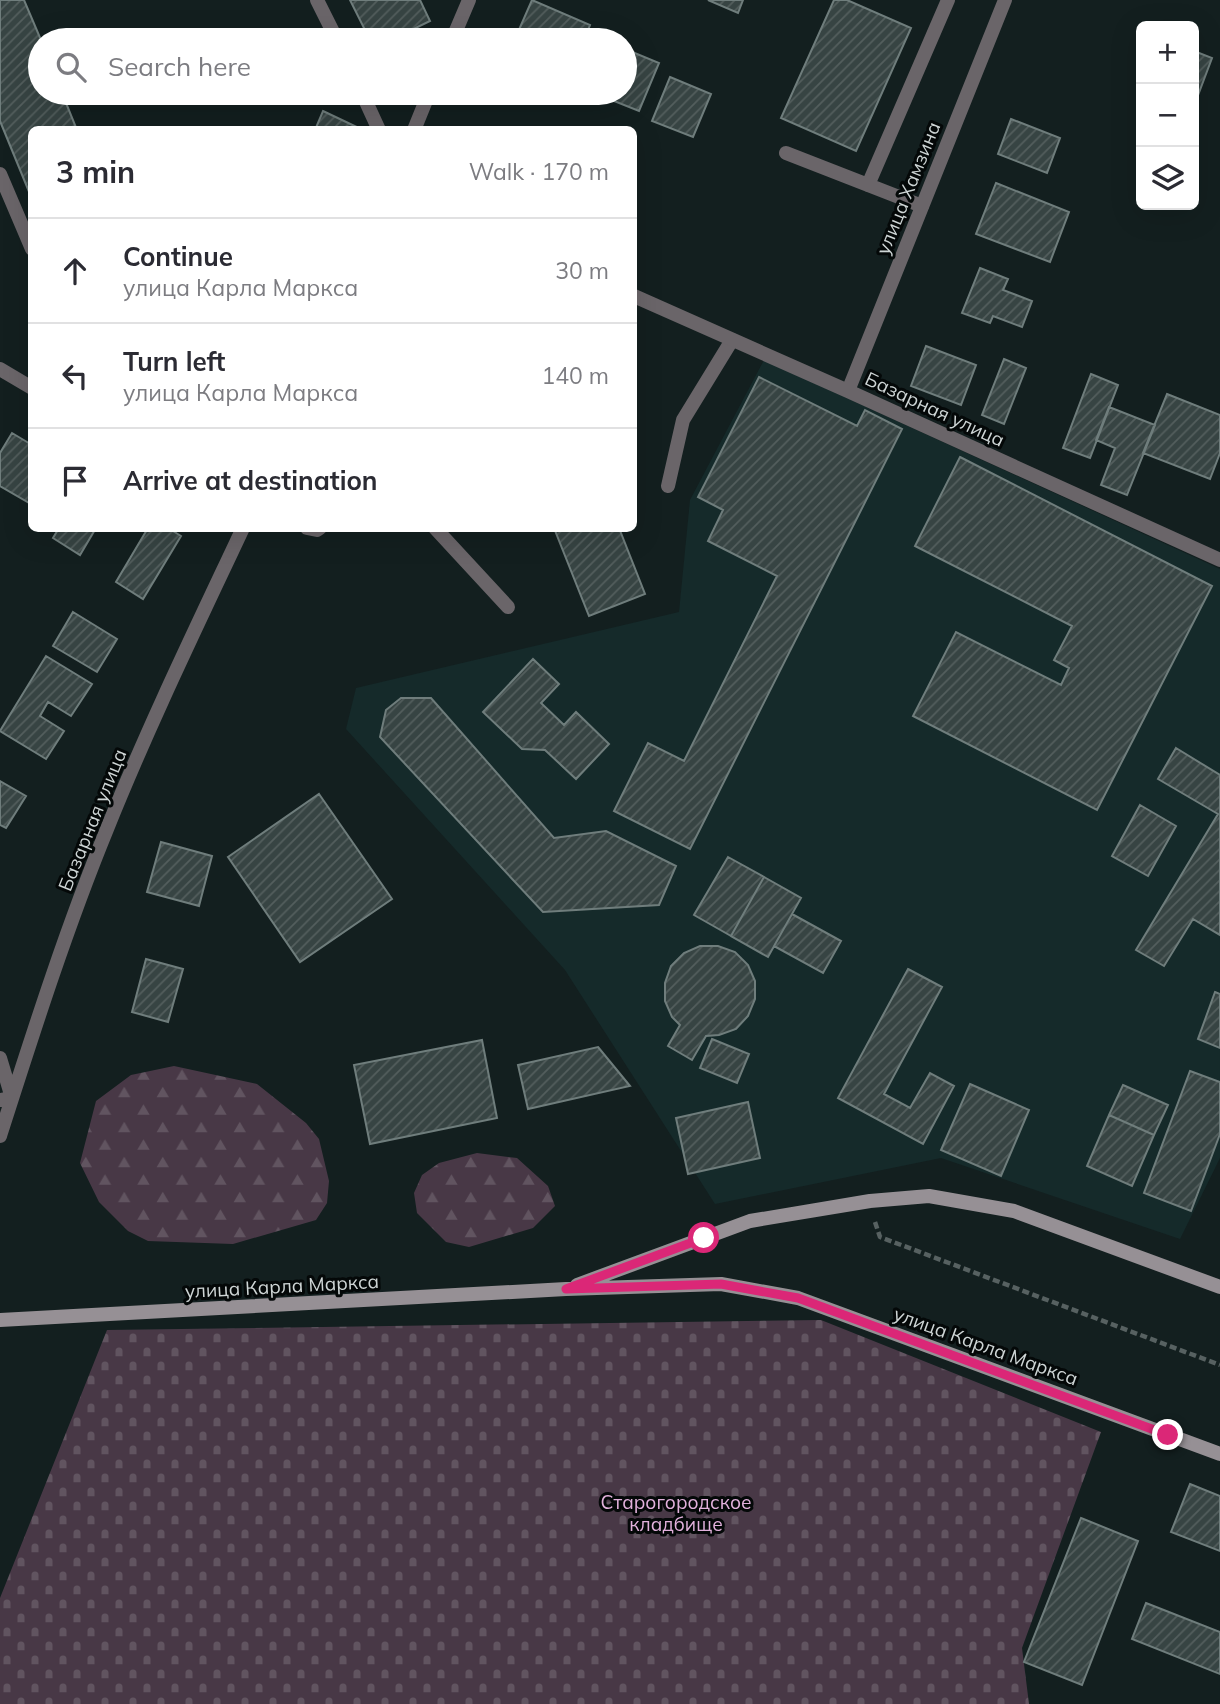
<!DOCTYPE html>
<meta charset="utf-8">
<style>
:root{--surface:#fff;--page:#f7f7f7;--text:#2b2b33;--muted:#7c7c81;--line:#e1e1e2}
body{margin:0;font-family:Mulish,sans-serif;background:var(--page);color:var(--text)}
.controls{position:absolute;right:21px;top:21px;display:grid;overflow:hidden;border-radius:10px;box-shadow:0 7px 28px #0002}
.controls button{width:63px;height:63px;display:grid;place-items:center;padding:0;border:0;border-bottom:2px solid var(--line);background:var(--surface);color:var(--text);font:35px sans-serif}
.stop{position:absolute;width:21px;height:21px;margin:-16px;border:5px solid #db2777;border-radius:50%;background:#fff}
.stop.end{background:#db2777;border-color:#fff;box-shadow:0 2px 7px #0008}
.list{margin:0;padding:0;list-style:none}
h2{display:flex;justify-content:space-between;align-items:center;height:91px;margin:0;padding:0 28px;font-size:30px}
h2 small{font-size:23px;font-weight:400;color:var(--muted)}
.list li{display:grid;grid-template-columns:46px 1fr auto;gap:21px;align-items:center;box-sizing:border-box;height:105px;padding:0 28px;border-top:2px solid var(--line)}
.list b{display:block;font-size:26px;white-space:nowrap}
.list p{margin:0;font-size:23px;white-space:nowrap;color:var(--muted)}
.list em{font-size:23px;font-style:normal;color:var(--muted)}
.icon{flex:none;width:38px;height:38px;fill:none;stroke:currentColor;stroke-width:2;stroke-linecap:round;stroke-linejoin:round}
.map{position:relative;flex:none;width:1220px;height:1704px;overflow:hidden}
.search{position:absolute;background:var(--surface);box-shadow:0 7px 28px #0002;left:28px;top:28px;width:609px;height:77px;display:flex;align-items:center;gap:18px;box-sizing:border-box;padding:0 24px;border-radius:38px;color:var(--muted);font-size:26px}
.panel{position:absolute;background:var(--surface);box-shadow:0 7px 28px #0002;left:28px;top:126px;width:609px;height:406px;border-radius:10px}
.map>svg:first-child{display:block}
.built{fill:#152a2a}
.forest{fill:url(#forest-firs)}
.cemetery{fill:url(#cemetery-stones)}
.building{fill:url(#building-hatch);stroke:#6f7d7c;stroke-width:2}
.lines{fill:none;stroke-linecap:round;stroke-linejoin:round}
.path{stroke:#576161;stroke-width:4.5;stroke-dasharray:7 3.5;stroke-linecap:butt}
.service{stroke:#6a6569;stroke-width:14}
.minor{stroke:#6a6569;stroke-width:14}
.secondary{stroke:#969095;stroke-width:14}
.route{stroke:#db2777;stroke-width:9}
.labels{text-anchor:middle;stroke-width:6;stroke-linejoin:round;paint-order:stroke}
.street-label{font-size:19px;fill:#ced5d5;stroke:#040808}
.park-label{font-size:19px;fill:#e2b1dc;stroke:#040808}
</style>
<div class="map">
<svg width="1220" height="1704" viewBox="0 0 1220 1704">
<defs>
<pattern id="forest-firs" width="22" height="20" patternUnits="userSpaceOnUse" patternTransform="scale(1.75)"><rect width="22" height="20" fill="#483846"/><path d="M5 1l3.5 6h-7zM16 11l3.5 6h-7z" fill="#615460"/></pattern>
<pattern id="cemetery-stones" width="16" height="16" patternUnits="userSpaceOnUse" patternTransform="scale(1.75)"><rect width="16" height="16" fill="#483846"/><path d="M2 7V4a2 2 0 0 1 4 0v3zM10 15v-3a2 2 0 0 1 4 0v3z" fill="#615460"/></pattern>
<pattern id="building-hatch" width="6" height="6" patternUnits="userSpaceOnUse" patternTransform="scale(1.75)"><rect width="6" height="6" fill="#374443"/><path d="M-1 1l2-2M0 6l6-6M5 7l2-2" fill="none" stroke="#535e5d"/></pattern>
</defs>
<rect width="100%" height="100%" fill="#131f1f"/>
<path class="built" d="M764,360l456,209v589l-40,81 -239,-81 -226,46 -150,-234 -219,-241 10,-41 323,-76 11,-112z"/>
<path class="forest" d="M174,1066l83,18 49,39 13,16 10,42 -2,22 -11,17 -83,24 -85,-3 -20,-10 -29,-29 -19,-39 16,-62 35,-26z
M477,1153l40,5 31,28 7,20 -22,22 -64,19 -23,-5 -29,-29 -3,-20 8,-18 17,-12z"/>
<path class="cemetery" d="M821,1320l280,112 -79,216 7,56h-1029v-106l107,-268z"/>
<path class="building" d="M0,0h24l17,40 -1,53h22l15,37h-45v69l-32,-78z
M350,0h70l10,21 -39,19h-21z
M532,0l58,25 -6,15h-46l-20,-8z
M708,0h35l-5,13z
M834,0h13l64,28 -55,123 -75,-33z
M625,49l34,14 -20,48 -45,-18h31z
M1194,51l18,7 -18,48z
M670,77l41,17 -18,43 -41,-16z
M323,111l40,19h-48z
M1011,119l49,19 -13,35 -49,-19z
M996,183l73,29 -19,50 -74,-28z
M980,268l28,11 -5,11 29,11 -10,26 -29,-11 -3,7 -28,-10z
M926,346l50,19 -15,40 -50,-19z
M1004,359l22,9 -22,56 -22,-9z
M1091,374l27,11 -28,73 -27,-10z
M759,377l98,49 8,-16 37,19 -212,420 -76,-38 34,-68 36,18 93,-185 -69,-35 15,-31 -25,-13z
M1167,394l53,21v38l-10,26 -67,-26z
M1109,407l46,18 -28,70 -26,-10 14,-37 -19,-8z
M12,433l20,12 -1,59 -31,-18v-33z
M960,457l252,129 -115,224 -184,-94 43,-84 105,53 8,-17 -15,-8 18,-34 -157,-80z
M59,528h37l-16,27 -27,-17z
M148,528h20l13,8 -38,63 -27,-17z
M554,528h65l26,66 -56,22z
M73,612l44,27 -20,33 -44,-26z
M46,656l46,28 -21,32 -23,-14 -8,14 24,15 -18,28 -46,-28z
M533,659l26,25 -18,19 23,22 12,-13 33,32 -33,35 -31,-29 -23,-1 -39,-37z
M401,698h30l123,140 52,-7 70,35 -17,39 -116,7 -163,-175 6,-27z
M1176,748l44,27v160l-27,-16 -29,47 -28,-16 82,-136 -60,-35z
M0,781l26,15 -20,32 -6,-3z
M319,794l73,105 -92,63 -72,-105z
M1140,805l36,21 -28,50 -36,-20z
M161,842l51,14 -13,50 -52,-14z
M728,857l36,20 -33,59 -37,-21z
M764,877l37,21 -33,59 -37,-21z
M792,914l49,27 -18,32 -49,-27z
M700,946h18l17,6 13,13 7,16v18l-7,17 -12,13 -17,6 -13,1 -14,24 -24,-14 12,-21 -8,-8 -7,-16v-18l6,-17 13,-13z
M146,959l37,10 -15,53 -36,-10z
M908,969l34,18 -58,107 26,14 20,-35 24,13 -31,58 -85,-46z
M1215,992l5,2v54l-22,-9z
M712,1039l37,15 -12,29 -37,-15z
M482,1040l15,78 -127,26 -16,-79z
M598,1047l32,39 -102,23 -10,-44z
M1190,1071l30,11v52l-29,77 -47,-18z
M970,1084l59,26 -28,66 -60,-26z
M1123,1085l45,20 -14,30 -45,-20z
M748,1102l12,56 -72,16 -12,-56z
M1109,1115l45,20 -22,51 -45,-20z
M1190,1484l30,12v55l-49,-19z
M1081,1518l57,23 -56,144 -58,-23z
M1146,1603l74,29v42l-88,-35z"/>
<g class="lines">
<path class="path" d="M875,1222l5,15 340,128"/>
<path class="service" d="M317,0l20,40
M362,93l17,37
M786,153l136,53
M0,174l32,75
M868,185l80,-185
M668,486l15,-66 49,-80
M307,528l10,2 3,-2
M435,528l73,79"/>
<path class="minor" d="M452,40l17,-40
M414,130l15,-37
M634,296l214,95 372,169
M0,369l32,19
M848,391l157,-391
M0,1058l12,40 -12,2
M0,1136c33,-103 66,-207 107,-307 41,-102 89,-201 136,-301"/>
<path class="secondary" d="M577,1285l173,-64 120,-20 59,-5 85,15 206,76
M0,1320l566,-31 155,-5 77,14 422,156"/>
</g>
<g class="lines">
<path class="route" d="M704,1238l-138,51 155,-5 77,14 370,137"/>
</g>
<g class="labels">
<g class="street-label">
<text transform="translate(908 188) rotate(-68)" y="7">улица Хамзина</text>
<text transform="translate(935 409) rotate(25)" y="7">Базарная улица</text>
<text transform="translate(92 820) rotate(-68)" y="7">Базарная улица</text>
<text transform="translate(282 1286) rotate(-3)" y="7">улица Карла Маркса</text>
<text transform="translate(986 1346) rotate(20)" y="7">улица Карла Маркса</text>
</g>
<g class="park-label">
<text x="676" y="1509">Старогородское<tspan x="676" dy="22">кладбище</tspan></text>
</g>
</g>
</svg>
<div class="controls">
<button>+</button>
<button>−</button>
<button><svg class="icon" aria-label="layers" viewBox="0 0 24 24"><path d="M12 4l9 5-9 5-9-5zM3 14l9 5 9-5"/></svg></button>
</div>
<div class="stop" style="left:704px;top:1238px"></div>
<div class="stop end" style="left:1168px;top:1435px"></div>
<div class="search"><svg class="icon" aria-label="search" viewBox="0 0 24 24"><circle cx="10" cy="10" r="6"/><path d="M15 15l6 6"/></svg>Search here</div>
<section class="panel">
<h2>3 min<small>Walk · 170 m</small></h2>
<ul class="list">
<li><svg class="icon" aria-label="ahead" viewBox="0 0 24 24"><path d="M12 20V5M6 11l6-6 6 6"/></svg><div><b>Continue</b><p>улица Карла Маркса</p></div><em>30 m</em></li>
<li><svg class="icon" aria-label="left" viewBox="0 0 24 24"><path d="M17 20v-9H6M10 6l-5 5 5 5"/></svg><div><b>Turn left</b><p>улица Карла Маркса</p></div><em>140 m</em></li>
<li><svg class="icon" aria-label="arrive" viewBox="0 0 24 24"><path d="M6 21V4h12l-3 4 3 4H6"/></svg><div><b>Arrive at destination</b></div></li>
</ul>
</section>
</div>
